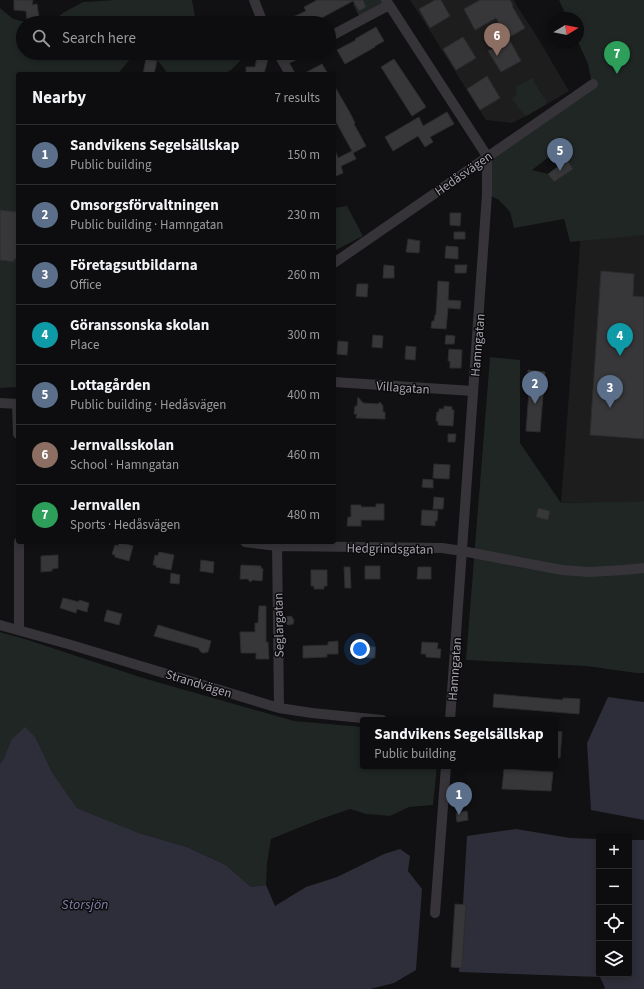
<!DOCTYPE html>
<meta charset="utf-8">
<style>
:root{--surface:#0d0c0e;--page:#161517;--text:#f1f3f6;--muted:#9a9b9e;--line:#2d2c2e;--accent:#b5d941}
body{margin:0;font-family:"Source Sans 3",sans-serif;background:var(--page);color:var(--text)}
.controls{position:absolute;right:12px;bottom:12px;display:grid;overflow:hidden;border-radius:4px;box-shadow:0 2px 6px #0003}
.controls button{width:36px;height:36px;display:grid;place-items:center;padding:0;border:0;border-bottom:1px solid var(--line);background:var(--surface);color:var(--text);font:20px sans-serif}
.compass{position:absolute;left:548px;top:12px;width:36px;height:36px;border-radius:50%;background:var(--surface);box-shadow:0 2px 6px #0003;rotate:80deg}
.you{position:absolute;left:360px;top:649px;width:14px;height:14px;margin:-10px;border:3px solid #fff;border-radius:50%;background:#1a73e8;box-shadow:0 0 0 6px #1a73e833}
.badge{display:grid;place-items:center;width:26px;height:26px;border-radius:50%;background:var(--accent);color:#fff;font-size:13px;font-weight:700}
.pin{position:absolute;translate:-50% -33px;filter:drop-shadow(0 1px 2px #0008)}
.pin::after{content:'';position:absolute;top:21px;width:14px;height:12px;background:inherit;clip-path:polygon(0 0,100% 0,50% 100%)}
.popup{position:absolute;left:360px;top:717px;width:198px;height:52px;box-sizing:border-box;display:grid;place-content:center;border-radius:4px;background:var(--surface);filter:drop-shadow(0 1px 3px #0005);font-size:13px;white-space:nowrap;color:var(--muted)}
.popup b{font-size:15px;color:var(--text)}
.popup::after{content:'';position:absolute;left:50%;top:100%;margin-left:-8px;border:8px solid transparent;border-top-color:var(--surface)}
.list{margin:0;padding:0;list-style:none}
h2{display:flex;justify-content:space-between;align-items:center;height:52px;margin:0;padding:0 16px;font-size:17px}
h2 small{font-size:13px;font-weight:400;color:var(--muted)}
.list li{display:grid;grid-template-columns:26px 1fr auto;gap:12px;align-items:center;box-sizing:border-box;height:60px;padding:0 16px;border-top:1px solid var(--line)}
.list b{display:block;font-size:15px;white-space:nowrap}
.list p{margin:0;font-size:13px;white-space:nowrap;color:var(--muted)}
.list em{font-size:13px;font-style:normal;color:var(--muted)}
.icon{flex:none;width:22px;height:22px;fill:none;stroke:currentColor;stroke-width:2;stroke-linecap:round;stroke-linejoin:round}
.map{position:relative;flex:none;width:644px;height:989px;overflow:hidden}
.search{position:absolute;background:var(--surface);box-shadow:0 2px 6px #0003;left:16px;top:16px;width:320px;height:44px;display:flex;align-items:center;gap:10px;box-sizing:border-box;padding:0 14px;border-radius:22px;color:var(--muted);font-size:15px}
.panel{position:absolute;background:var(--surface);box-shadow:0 2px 6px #0003;left:16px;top:72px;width:320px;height:472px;border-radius:4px}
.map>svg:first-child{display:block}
.built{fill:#1e1d1e}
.green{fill:#1f2623;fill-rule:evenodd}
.water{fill:#2e2e3a}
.building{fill:#373638;stroke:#2c2b2d}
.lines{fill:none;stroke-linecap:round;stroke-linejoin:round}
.street{stroke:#363438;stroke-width:10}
.labels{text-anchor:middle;stroke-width:3;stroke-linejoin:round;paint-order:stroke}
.street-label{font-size:13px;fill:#a7a3b0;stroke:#0c0b0c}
.water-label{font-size:14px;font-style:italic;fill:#807ea8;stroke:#0c0b0c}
</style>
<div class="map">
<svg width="644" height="989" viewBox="0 0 644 989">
<rect width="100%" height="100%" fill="#111012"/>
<path class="built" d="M410,0h104l3,6 19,29 33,56 -37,22 -20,10 -26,-3 -28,-44 -26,-42z
M644,179v322l-83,2 20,-273z"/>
<path class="green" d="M115,0h77l4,23h-146l13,-10 20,-11z
M360,0h26l3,5 -28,15 -8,-16z
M559,0h85v235l-74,7 -6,-23 -50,9 -4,-16 -11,-12 -12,-6v-38l105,-72 -4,-20 -10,-22v-24h-11zM568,142l5,6 -5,5 -1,7 6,9 -19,13 -6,-8 -16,-4z
M0,8l13,11 17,4h-7v30h225l-17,17 -7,4h-56l-12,-16h-25l-13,16h-100v313l-18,1z
M532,78l11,19 2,1 2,3 -1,1 1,2 -21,12 -6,-6 -8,-12 4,-2 1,-5 -2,-4z
M347,206l16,30 -29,15v-43z
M490,357l30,3v83l41,60 83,-2v172h-8l-50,-7 -120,-6z
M0,632l28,8 115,38 151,43 69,6v39h74l-4,39 -24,2 -19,9 -24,-2 -16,-5 -32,11 -47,19 -4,24 -1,22 -15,2 -25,-22 -39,-18 -48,-14 -62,-25 -25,-36 -16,-34 -25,2 -7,18 -4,6z"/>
<path class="water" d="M608,697l36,5v118l-53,-10 -4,-67z
M25,727l11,11 16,34 25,36 62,25 48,14 39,18 25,22 15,-2 9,21 31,-19 31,-10 47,-23 16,-5 10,7 -2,15 14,18 -6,81 -22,13 -24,6h-370v-225l4,-6 7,-18z
M516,829l54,9 29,1v135h30v-134h15v149h-40l1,-1 -5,-11 -141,-5 8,-136z"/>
<path class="building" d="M14,0h19l-1,5 5,-1 2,13 -12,2 -1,-8 -12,-1z
M317,0h46l3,7 -7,4 -6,-10 -41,22h-32l26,-12 -2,-4z
M435,0h6l9,16 -20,12 -11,-19z
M480,0h30l3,5 -1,1 13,22 -17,10 -12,-20 -21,12 -11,-21z
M376,27l8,14 -9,5v1l-30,17 -8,-14 19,-10 -1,-1z
M463,37l13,21 -20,12 -13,-21z
M509,39l12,22 -20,11 -13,-21z
M257,57l11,2 -4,15h-18v-7h9z
M146,59l11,2 -3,13h-11z
M394,59l32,48 -14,9 -31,-49z
M322,64l6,10h-25z
M487,76l13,22 -20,12 -13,-21z
M334,85l16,28 5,10 -1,1 12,22 -13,7 3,6 -15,7 2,7 -9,4v-27h1l3,8 14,-7 -17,-31 1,-1 -2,-4z
M447,112l7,12 -24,13 3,5 -8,5 -7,-11 -25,15 -8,-14 34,-20 4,9z
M567,160l6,9 -19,13 -6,-8z
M0,210l18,2v18l-2,12 2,1v17l-4,-1v3l-14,-2z
M450,213h11l-1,13 -10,-1z
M454,232h11v7h-11z
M408,239l12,2 -1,12 -13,-1z
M446,246l12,1v12l-13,-1z
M384,265l10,1v12h-11z
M455,265h12l-1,8h-11z
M601,271l33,3 -1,22 11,1v142l-54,-4z
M438,281l11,1 -1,18 13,1 -1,8 -12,-1 -2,21 -15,-1 1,-7h2l1,-6h1z
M357,284h11l-1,13 -11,-1z
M373,335l10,1 -1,12 -10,-1z
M446,335l9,1 -1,8h-9z
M338,341l10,1 -1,13 -10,-1z
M406,346l10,1 -1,13 -10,-1z
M449,349l13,1 -1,18h-11v-7h-2z
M528,370l17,2 -5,60 -14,-1 4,-53h-2z
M358,397l5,6 15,1 2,-2 3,4v6h2v7l-29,-1 1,-4h-3l1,-8h2z
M444,406l8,1v3h2l-1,16 -15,-1v-4h-2l1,-9h2v-3h5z
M448,434h8l-1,8h-7z
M434,464l16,1 -1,14 -16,-1z
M423,479l10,1v8l-11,-1z
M434,497l10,1 -1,11h-10z
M376,504h8v16h-23v6h-14l1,-9h3v-12h10v2h15z
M538,508l12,3 -2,9 -12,-3z
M422,510l16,1 -1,10h-2v5l-14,-1z
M119,542l14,4 -4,15 -14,-4v-2l-3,-1 3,-9 3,1z
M159,552l15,3 -3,15 -15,-3v-2h-3l2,-10 3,1z
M58,555v13l-6,1v2l-11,1v-16z
M201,560l13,2 -1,11 -13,-2z
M241,565l20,1v2l2,1 -1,12 -9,-1 -3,2 -2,-3h-8z
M365,566h15v13h-15z
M344,567h6l1,21h-6z
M418,567h13v12h-14z
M311,570h16v16h-3v3h-10v-3h-3z
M171,573l9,2 -1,9 -9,-1z
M63,598l16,4v-2l10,3 -2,9 -10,-3 -1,4 -16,-5z
M259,606h7v36h2l1,17h-13v-6h-15l-1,-21h15v-9h3z
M107,610l15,4 -3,11 -15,-4z
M291,616l3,4 -1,4 -5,1 -4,-3 2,-5z
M158,625l53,16 -3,11 -5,1 -2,-1 -3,-4 -44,-12z
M338,641v13h-11v3l-24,1v-12l25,-1v-3z
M422,642l16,1 -1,6h4l-1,9 -14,-1v-3h-5z
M356,646l19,1v11l-19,-1z
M494,694l69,6v-2l17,1 -1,15 -86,-7z
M555,731l7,1 -2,26h-5z
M504,769l49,3 -2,19 -49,-2z
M467,811l1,9 -11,2 -1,-9z
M455,904l11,1 -4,63 -11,-1z"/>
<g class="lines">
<path class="street" d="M254,0l9,23
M386,0l101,156v38l-37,526
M329,37l60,-32
M278,53l12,21
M283,61l16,-8
M334,263l259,-179
M334,382l139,9
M0,403l18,1
M17,404l1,30
M245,542l32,4 165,2 20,3 100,19 27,2 35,-2 20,-2
M277,542l2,166
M0,625l68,19 211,64 33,5 70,7
M19,630v-88
M435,913l11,-147"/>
</g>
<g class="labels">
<g class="street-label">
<text transform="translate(463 173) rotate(-35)" y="5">Hedåsvägen</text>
<text transform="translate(477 345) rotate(-85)" y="5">Hamngatan</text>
<text transform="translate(403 387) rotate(4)" y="5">Villagatan</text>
<text transform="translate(390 548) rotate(1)" y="5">Hedgrindsgatan</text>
<text transform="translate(278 625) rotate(-91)" y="5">Seglargatan</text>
<text transform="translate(454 669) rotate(-86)" y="5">Hamngatan</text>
<text transform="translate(199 683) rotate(17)" y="5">Strandvägen</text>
</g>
<g class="water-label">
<text x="85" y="909">Storsjön</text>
</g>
</g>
</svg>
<div class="controls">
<button>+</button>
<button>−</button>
<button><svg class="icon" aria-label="locate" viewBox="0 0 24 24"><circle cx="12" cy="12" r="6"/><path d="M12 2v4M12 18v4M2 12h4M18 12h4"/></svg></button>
<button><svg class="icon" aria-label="layers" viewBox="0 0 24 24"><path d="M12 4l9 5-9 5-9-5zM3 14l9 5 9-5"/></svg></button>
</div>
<svg class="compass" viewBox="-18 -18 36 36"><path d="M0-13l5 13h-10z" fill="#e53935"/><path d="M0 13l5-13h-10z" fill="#9a9b9e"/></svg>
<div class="you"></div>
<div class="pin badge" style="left:459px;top:815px;background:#5c6f8a">1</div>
<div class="popup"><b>Sandvikens Segelsällskap</b>Public building</div>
<div class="pin badge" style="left:535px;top:404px;background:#5c6f8a">2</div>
<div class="pin badge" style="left:610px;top:408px;background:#5c6f8a">3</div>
<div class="pin badge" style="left:620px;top:356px;background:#0f9aa8">4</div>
<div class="pin badge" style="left:560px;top:171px;background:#5c6f8a">5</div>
<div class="pin badge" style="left:497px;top:56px;background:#8d6e63">6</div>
<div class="pin badge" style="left:617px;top:74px;background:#2e9e5b">7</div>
<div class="search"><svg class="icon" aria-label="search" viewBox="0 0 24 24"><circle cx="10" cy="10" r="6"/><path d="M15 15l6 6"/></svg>Search here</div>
<section class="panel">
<h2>Nearby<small>7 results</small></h2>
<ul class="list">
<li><span class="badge" style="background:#5c6f8a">1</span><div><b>Sandvikens Segelsällskap</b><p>Public building</p></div><em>150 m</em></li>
<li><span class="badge" style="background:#5c6f8a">2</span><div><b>Omsorgsförvaltningen</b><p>Public building · Hamngatan</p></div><em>230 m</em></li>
<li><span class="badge" style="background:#5c6f8a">3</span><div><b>Företagsutbildarna</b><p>Office</p></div><em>260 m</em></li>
<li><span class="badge" style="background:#0f9aa8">4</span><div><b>Göranssonska skolan</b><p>Place</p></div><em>300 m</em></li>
<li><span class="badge" style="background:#5c6f8a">5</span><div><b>Lottagården</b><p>Public building · Hedåsvägen</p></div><em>400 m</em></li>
<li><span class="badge" style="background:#8d6e63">6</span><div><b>Jernvallsskolan</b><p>School · Hamngatan</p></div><em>460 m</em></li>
<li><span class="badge" style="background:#2e9e5b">7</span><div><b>Jernvallen</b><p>Sports · Hedåsvägen</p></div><em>480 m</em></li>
</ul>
</section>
</div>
